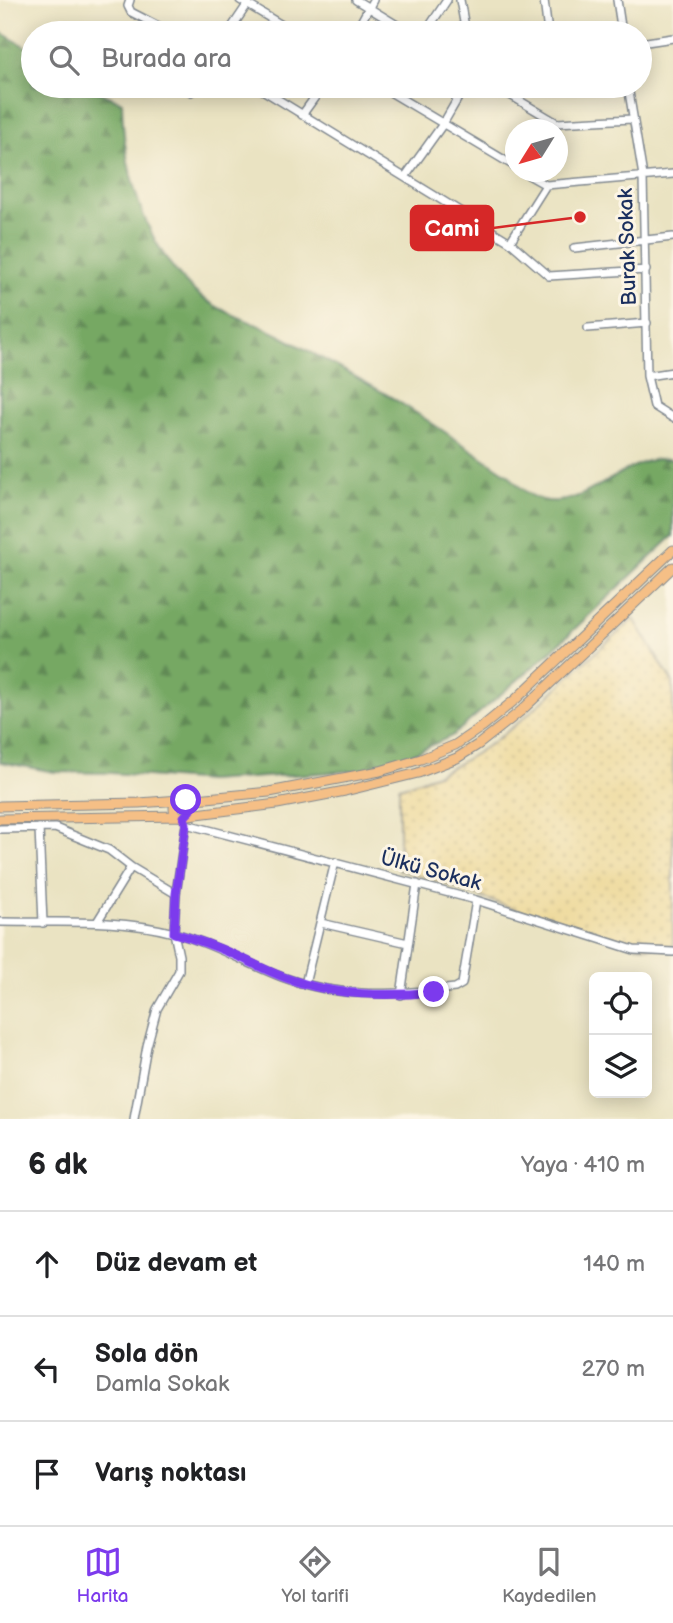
<!DOCTYPE html>
<html lang="tr">
<meta charset="utf-8">
<style>
:root{--surface:#fff;--page:#f2f2f2;--text:#202124;--muted:#757577;--line:#e0e0e0;--accent:#7c3aed}
body{margin:0;font-family:"Balsamiq Sans",sans-serif;background:var(--page);color:var(--text)}
.controls{position:absolute;right:21px;bottom:21px;display:grid;overflow:hidden;border-radius:10px;box-shadow:0 4px 18px #0003}
.controls button{width:63px;height:63px;display:grid;place-items:center;padding:0;border:0;border-bottom:2px solid var(--line);background:var(--surface);color:var(--text);font:35px sans-serif}
.compass{position:absolute;left:505px;top:119px;width:63px;height:63px;border-radius:50%;background:var(--surface);box-shadow:0 4px 18px #0003;rotate:233deg}
.stop{position:absolute;width:21px;height:21px;margin:-16px;border:5px solid #7c3aed;border-radius:50%;background:#fff}
.stop.end{background:#7c3aed;border-color:#fff;box-shadow:0 2px 7px #0008}
.list{margin:0;padding:0;list-style:none}
h2{display:flex;justify-content:space-between;align-items:center;height:91px;margin:0;padding:0 28px;font-size:30px}
h2 small{font-size:23px;font-weight:400;color:var(--muted)}
.list li{display:grid;grid-template-columns:46px 1fr auto;gap:21px;align-items:center;box-sizing:border-box;height:105px;padding:0 28px;border-top:2px solid var(--line)}
.list b{display:block;font-size:26px;white-space:nowrap}
.list p{margin:0;font-size:23px;white-space:nowrap;color:var(--muted)}
.list em{font-size:23px;font-style:normal;color:var(--muted)}
.icon{flex:none;width:38px;height:38px;fill:none;stroke:currentColor;stroke-width:2;stroke-linecap:round;stroke-linejoin:round}
.map{position:relative;flex:none;width:673px;height:1119px;overflow:hidden}
.search{position:absolute;background:var(--surface);box-shadow:0 4px 18px #0003;left:21px;right:21px;top:21px;height:77px;display:flex;align-items:center;gap:18px;box-sizing:border-box;padding:0 24px;border-radius:38px;color:var(--muted);font-size:26px}
.sheet{height:406px;background:var(--surface)}
nav{display:flex;justify-content:space-around;align-items:center;box-sizing:border-box;height:98px;border-top:2px solid var(--line);background:var(--surface);font-size:19px;color:var(--muted)}
nav a{display:grid;justify-items:center;gap:4px}
nav .on{color:var(--accent)}
.map>svg:first-child{display:block}
.forest{fill:url(#forest-firs);stroke:#486c60;stroke-width:2}
.sand{fill:url(#sand-dots);stroke:#84847e;stroke-width:2}
.lines{fill:none;stroke-linecap:round;stroke-linejoin:round}
.minor-casing{stroke:#828990;stroke-width:10}
.major-casing{stroke:#828990;stroke-width:11}
.minor{stroke:#fff;stroke-width:7}
.major{stroke:#f5bf86;stroke-width:9}
.route{stroke:#7c3aed;stroke-width:9}
.labels{text-anchor:middle;stroke-width:6;stroke-linejoin:round;paint-order:stroke}
.street-label{font-size:21px;fill:#1b2f5e;stroke:#fcf5e5}
.leader{fill:none;stroke:#d62828;stroke-width:2.5}
.callout-dot{fill:#d62828;stroke:#fcf5e5;stroke-width:2.5}
.callout{fill:#d62828;stroke:#d62828;stroke-width:2.5}
.callout-label{font-size:23px;text-anchor:middle;font-weight:bold;fill:#fff}
</style>
<div class="map">
<svg width="673" height="1119" viewBox="0 0 673 1119">
<defs>
<pattern id="forest-firs" width="22" height="20" patternUnits="userSpaceOnUse" patternTransform="scale(1.75)"><rect width="22" height="20" fill="#76a863"/><path d="M5 1l3.5 6h-7zM16 11l3.5 6h-7z" fill="#608955"/></pattern>
<pattern id="sand-dots" width="8" height="8" patternUnits="userSpaceOnUse" patternTransform="scale(1.75)"><rect width="8" height="8" fill="#eeda9e"/><path d="M2 2h.1M6 6h.1" fill="none" stroke="#ccbb8a" stroke-width="1.8" stroke-linecap="round"/></pattern>
</defs>
<rect width="100%" height="100%" fill="#fcf5e5"/>
<filter id="ink" filterUnits="userSpaceOnUse"><feTurbulence type="fractalNoise" baseFrequency=".0143" numOctaves="2"/><feDisplacementMap in="SourceGraphic" scale="14" xChannelSelector="R" yChannelSelector="G"/><feConvolveMatrix kernelMatrix="1 2 1 2 8 2 1 2 1" color-interpolation-filters="sRGB"/></filter>
<filter id="wash" filterUnits="userSpaceOnUse"><feTurbulence type="fractalNoise" baseFrequency=".00686" numOctaves="4" result="noise"/><feDisplacementMap in="SourceGraphic" scale="28" xChannelSelector="R" yChannelSelector="G"/><feGaussianBlur stdDeviation="1.57" result="paint"/><feColorMatrix in="noise" values="0 0 0 0 0 0 0 0 0 0 0 0 0 0 0 0 0 1.4 0 .05"/><feComposite in="paint" operator="in"/></filter>
<g filter="url(#wash)">
<rect width="100%" height="100%" fill="#eae3c2"/>
<path class="forest" d="M0,32l33,19v35h53l36,16c1,65 20,138 68,185 24,25 62,33 93,50 38,21 78,42 116,65 37,23 73,49 110,73 56,72 110,-28 164,-15v76l-125,118 -96,82 -55,25 -33,9 -156,11 -97,-8 -57,-1 -54,-10z"/>
<path class="sand" d="M634,619l39,64v266l-35,-3 -47,-16 -63,-16 -86,-31 -43,-13v-83c71,-18 122,-64 174,-114 20,-19 40,-36 61,-54z"/>
</g>
<g filter="url(#ink)">
<g class="lines">
<defs>
<path id="minor" d="M130,0l-2,6 3,6 41,21
M240,0l55,33
M356,0l54,33
M460,0l6,33
M544,0l4,33
M617,0l5,33
M228,33l21,-31
M355,33l18,-33
M425,33l22,-33
M640,43l33,-5
M256,86l254,156 39,34 97,-6
M380,86l136,81
M495,86l62,37 75,-4
M628,86l15,90 4,200 7,30 19,12
M191,92l3,-6
M302,115l21,-29
M523,172l23,13 127,-11
M405,177l38,-53 22,-38
M510,242l36,-57
M574,248l99,-11
M588,328l59,-5
M647,376l26,-4
M184,816l2,8 290,76 158,50 39,2
M39,828l4,95
M0,829l55,-1 54,22 22,17 45,27
M0,922c59,1 117,-4 174,11 38,10 72,30 108,44 60,22 112,18 173,11l7,-4 14,-84
M97,922l34,-55
M321,923l87,20
M305,984l30,-122
M401,995l16,-111
M134,1119l13,-73 10,-37 22,-38v-15l-5,-23 2,-39 10,-70"/>
<path id="major" d="M174 808a9 9 0 1 1 18 0a9 9 0 1 1-18 0Z
M186,800l83,-8 111,-21 41,-12 34,-14 28,-19 33,-27 157,-149
M0,806l139,-3 41,-3
M189,815l88,-11 68,-13 73,-18 39,-15 22,-14 43,-34 151,-143
M0,819l180,-3"/>
</defs>
<use href="#minor" class="minor-casing"/>
<use href="#major" class="major-casing"/>
<use href="#minor" class="minor"/>
<use href="#major" class="major"/>
</g>
</g>
<g class="lines" filter="url(#ink)">
<path class="route" d="M186,800l4,4 1,6 -7,7 2,7 -10,70 -2,39c21,6 41,13 61,22 20,9 39,20 60,26 45,15 92,16 139,11"/>
</g>
<g class="labels">
<g class="street-label">
<text transform="translate(627 247) rotate(-92)" y="7">Burak Sokak</text>
<text transform="translate(431 870) rotate(15)" y="7">Ülkü Sokak</text>
</g>
</g>
<path class="leader" d="M580 217L493 228"/>
<circle class="callout-dot" cx="580" cy="217" r="7"/>
<rect class="callout" x="411" y="206" width="82" height="44" rx="7"/>
<g class="callout-label">
<text x="452" y="236">Cami</text>
</g>
</svg>
<div class="controls">
<button><svg class="icon" aria-label="locate" viewBox="0 0 24 24"><circle cx="12" cy="12" r="6"/><path d="M12 2v4M12 18v4M2 12h4M18 12h4"/></svg></button>
<button><svg class="icon" aria-label="layers" viewBox="0 0 24 24"><path d="M12 4l9 5-9 5-9-5zM3 14l9 5 9-5"/></svg></button>
</div>
<svg class="compass" viewBox="-18 -18 36 36"><path d="M0-13l5 13h-10z" fill="#e53935"/><path d="M0 13l5-13h-10z" fill="#757577"/></svg>
<div class="stop" style="left:186px;top:800px"></div>
<div class="stop end" style="left:434px;top:992px"></div>
<div class="search"><svg class="icon" aria-label="search" viewBox="0 0 24 24"><circle cx="10" cy="10" r="6"/><path d="M15 15l6 6"/></svg>Burada ara</div>
</div>
<section class="sheet">
<h2>6 dk<small>Yaya · 410 m</small></h2>
<ul class="list">
<li><svg class="icon" aria-label="ahead" viewBox="0 0 24 24"><path d="M12 20V5M6 11l6-6 6 6"/></svg><div><b>Düz devam et</b></div><em>140 m</em></li>
<li><svg class="icon" aria-label="left" viewBox="0 0 24 24"><path d="M17 20v-9H6M10 6l-5 5 5 5"/></svg><div><b>Sola dön</b><p>Damla Sokak</p></div><em>270 m</em></li>
<li><svg class="icon" aria-label="arrive" viewBox="0 0 24 24"><path d="M6 21V4h12l-3 4 3 4H6"/></svg><div><b>Varış noktası</b></div></li>
</ul>
</section>
<nav>
<a class="on"><svg class="icon" aria-label="map" viewBox="0 0 24 24"><path d="M3 6l6-2 6 2 6-2v14l-6 2-6-2-6 2zM9 4v14M15 6v14"/></svg>Harita</a>
<a><svg class="icon" aria-label="directions" viewBox="0 0 24 24"><path d="M12 3l9 9-9 9-9-9zM9 14v-3h6M13 9l2 2-2 2"/></svg>Yol tarifi</a>
<a><svg class="icon" aria-label="saved" viewBox="0 0 24 24"><path d="M7 4h10v16l-5-4-5 4z"/></svg>Kaydedilen</a>
</nav>
